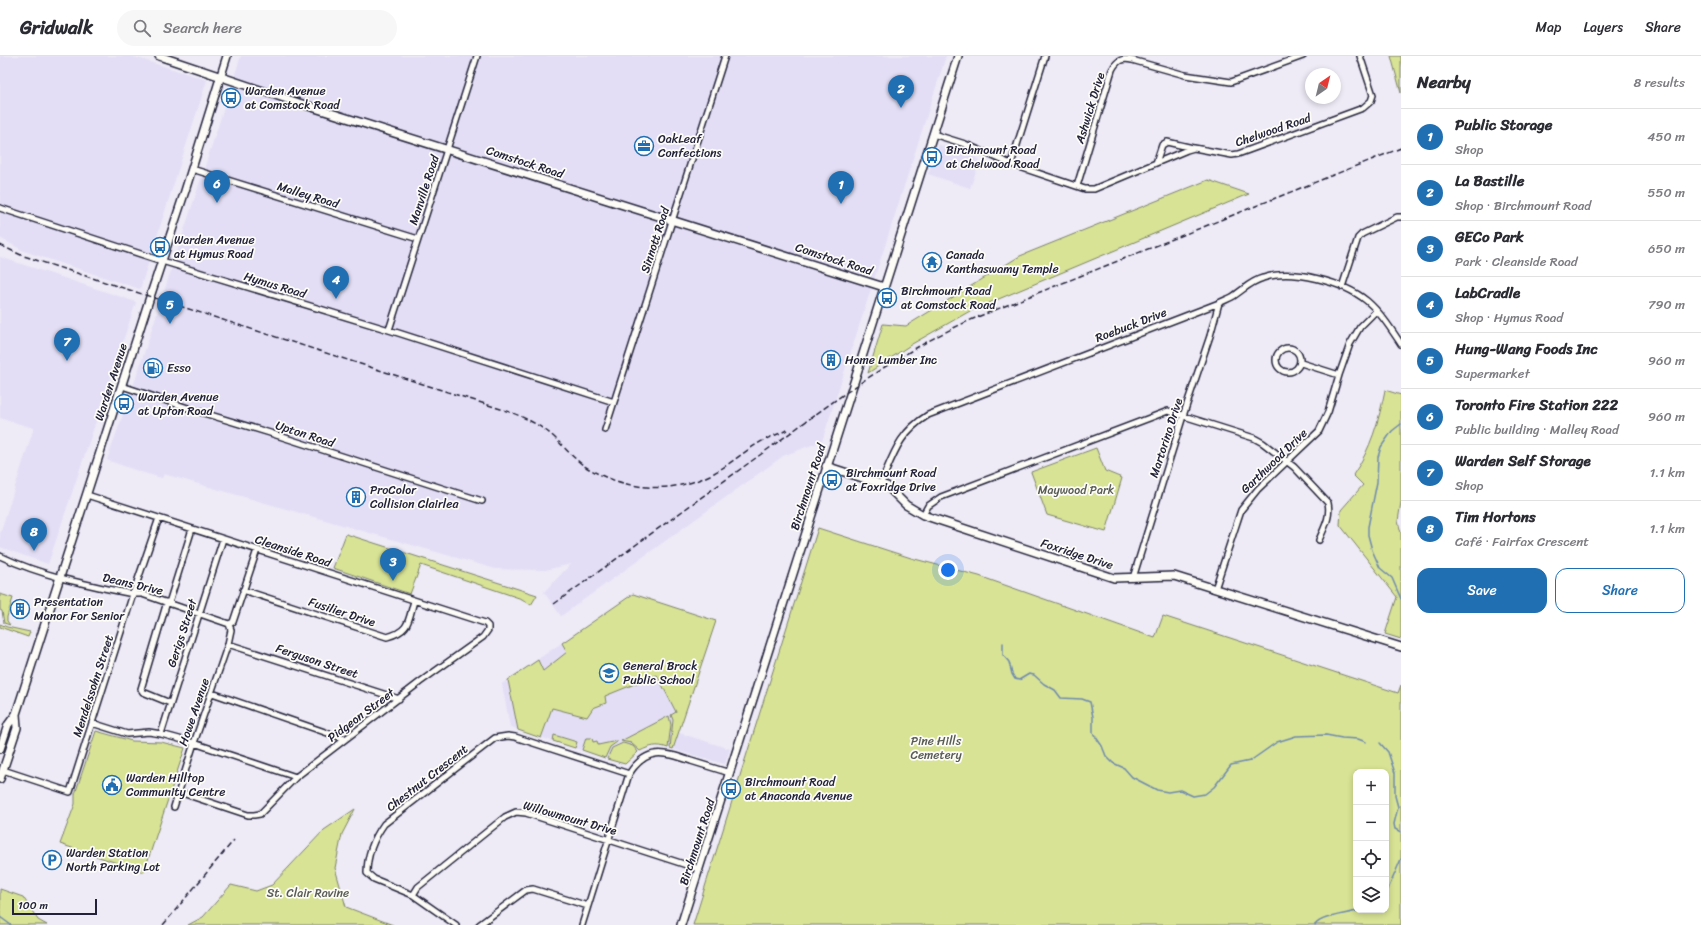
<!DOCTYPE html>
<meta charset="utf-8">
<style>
:root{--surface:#fff;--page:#f7f7f7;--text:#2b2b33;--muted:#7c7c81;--line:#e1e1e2;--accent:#1f6fb2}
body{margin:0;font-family:Sriracha,sans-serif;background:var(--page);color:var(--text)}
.controls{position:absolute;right:12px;bottom:12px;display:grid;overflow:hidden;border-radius:8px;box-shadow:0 2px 6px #0003}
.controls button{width:36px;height:36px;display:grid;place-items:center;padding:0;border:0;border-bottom:1px solid var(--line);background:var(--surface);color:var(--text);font:20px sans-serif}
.compass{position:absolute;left:1305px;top:12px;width:36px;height:36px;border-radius:50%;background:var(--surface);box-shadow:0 2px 6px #0003;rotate:35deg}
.scale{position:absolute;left:12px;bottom:10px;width:85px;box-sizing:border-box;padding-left:4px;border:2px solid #22223b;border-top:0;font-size:11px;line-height:14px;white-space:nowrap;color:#22223b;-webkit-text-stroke:3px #fdfcf7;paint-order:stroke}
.you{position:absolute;left:948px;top:514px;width:14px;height:14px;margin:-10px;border:3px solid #fff;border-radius:50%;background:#1a73e8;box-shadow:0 0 0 6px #1a73e833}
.badge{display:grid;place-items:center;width:26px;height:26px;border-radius:50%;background:var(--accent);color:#fff;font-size:13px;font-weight:700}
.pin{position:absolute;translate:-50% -33px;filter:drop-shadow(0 1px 2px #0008)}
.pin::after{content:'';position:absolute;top:21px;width:14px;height:12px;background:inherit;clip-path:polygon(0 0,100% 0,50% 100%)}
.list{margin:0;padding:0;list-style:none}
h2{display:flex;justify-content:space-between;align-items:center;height:52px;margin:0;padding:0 16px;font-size:17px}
h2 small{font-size:13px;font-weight:400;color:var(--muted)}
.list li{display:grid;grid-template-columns:26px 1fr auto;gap:12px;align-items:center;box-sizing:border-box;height:56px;padding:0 16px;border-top:1px solid var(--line)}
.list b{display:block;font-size:15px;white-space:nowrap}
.list p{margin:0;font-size:13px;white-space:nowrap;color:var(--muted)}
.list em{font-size:13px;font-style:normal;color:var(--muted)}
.actions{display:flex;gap:8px;padding:12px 16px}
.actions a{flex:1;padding:9px 0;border:1px solid var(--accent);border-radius:12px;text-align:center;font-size:14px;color:var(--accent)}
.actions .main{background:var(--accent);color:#fff}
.icon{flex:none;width:22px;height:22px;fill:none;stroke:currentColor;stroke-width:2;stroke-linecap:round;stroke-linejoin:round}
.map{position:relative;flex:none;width:1401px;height:869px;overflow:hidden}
header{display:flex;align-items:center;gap:24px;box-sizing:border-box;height:56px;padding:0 20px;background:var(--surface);border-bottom:1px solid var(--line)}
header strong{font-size:19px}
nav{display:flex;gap:22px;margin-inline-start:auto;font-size:14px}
.search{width:280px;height:36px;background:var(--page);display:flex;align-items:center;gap:10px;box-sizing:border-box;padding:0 14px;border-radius:22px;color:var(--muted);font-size:15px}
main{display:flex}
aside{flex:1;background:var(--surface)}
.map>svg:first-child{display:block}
.built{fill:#e3def5}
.green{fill:#d8e395;stroke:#7d8268;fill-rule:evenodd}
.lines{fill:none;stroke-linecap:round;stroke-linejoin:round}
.stream{stroke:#6e8aaf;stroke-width:1.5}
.street-casing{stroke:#22223b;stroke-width:8}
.secondary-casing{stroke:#22223b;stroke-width:10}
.street{stroke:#fdfcf7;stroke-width:5}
.secondary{stroke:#fdfcf7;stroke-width:7}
.rail{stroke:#22223b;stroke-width:1.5;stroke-dasharray:6 3;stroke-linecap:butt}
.labels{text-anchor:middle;stroke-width:3.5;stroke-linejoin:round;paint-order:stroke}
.poi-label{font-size:12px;fill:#22223b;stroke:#fdfcf7;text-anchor:start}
.street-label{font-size:12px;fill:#22223b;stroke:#fdfcf7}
.park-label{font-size:12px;fill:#595c56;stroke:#fdfcf7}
</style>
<header>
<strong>Gridwalk</strong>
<div class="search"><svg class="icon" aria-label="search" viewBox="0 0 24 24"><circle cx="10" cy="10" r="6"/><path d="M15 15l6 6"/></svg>Search here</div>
<nav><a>Map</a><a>Layers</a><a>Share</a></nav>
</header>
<main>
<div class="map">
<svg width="1401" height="869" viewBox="0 0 1401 869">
<rect width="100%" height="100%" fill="#eeeaf6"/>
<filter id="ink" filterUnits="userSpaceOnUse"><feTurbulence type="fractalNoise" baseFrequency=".025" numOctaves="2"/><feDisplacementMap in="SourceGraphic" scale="8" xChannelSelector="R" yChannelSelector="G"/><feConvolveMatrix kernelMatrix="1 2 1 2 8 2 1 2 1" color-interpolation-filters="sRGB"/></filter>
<g filter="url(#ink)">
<path class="built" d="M0,0h131l76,24 -67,209 -116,-38 -24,-13z
M241,0h705l-124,385 -39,15 -222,160 -17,-24 27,-28 -26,6 -49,-1 -332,-95 -2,4 -21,-6 -34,-12 28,-79z
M939,89l24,6 17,9 -10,28 -42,-14z
M0,201l136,45 -88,262 -48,-17v-13l34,-106 -34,-10z
M633,538l83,27 -37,112 51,16 -5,15 -64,-18h-10l-12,5 -14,13 -107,-34 -8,-4 -8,-42z"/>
<path class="green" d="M1391,0h10v37z
M1208,124l41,14 -279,117 -58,33 -44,29 15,-49 23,2 114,-70z
M1385,334l16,5v107l-3,19 3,12v106l-16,-5 12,-37 -57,-72 1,-15 22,-25 -10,-10c18,-26 26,-55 32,-85z
M1096,392l9,23 17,7 -16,54 -59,-17 -16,-43z
M818,472l93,30 68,18 176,62 8,-22 235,77 3,-8v240h-708zM1356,716h30v138h-30z
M346,478l191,61 -6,10 -9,-6 -101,-34 -11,29 -77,-26z
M0,538l13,4 -6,19v4l3,4 -6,-2 -2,-12 -2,-1z
M633,538l83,27 -43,128 -3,-1 3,-28 -2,-5 5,-3 -19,-37 -52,21 1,7 -13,5 -6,9 -35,-9 -11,30 -23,-8 -10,-50 30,-20 5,11 24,-19 -5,-9z
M0,568l7,3 23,5 -2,5 -28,-10z
M669,660l2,9 -3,23c-11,-4 -18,-2 -28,3l-9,-8 -10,-2z
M96,675l36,10 29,1 24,6 -41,124 -84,-28 15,-40v-10z
M554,679l23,7 -2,6 -22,-7z
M586,682h6l1,4 4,-1 1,4 19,-4v1l-7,5 -5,11 -23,-8z
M623,687l10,3 5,6 -13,12 -18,-5 5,-11z
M355,753l-13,25 -7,34 11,39 47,18h-205l15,-8 28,-32 25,6 16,-6 52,-55z
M0,833l23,8 15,23 9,5h-47z"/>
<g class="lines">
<path class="stream" d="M1401,368l-9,7 -11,16 -3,10 -1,25 -9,45v8l4,15 8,18 12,10 9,21
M1003,587v12l6,7 3,12 3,5 4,1 10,-6 5,1 10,9 11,6 6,8 21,1 8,3 3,15v16l9,13 4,10 7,7 11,5 8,9 25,13 11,2 12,-2 13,6 12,-2 9,-7 17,-22 19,-4 27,-19 19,-6 30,-1 16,3 16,1 8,3
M1380,687l8,9 7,21v23l3,11 -4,17 1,5 6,3
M1386,838l15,-35
M0,861l11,8
M1315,869c6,-9 33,-11 45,-15"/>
<defs>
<path id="street" d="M933,78l32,10 46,20 74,25h9l93,-39 7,-2 38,7 6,-1 125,-46 8,-7 2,-6 -13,-39
M1156,107l6,-18 5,-3 26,6
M1011,108l34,-108
M192,113l226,70
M1077,130l35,-116c5,-10 10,-12 20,-10l53,15 46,7 72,-26
M0,152l162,53 227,69 225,72
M1342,231l16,-49 4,-4 35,-17h4
M389,274l88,-274
M1276 304a12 12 0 1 1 24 0a12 12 0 1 1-24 0Z
M1301,307l38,12
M122,330l75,25 73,22 212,68
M605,374l120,-374
M881,427c13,-30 18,-50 47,-68l291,-112c4,-2 9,-4 13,-6 11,-7 19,-16 31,-19 29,-10 81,4 104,23 14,12 24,28 34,43
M87,439l398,128 3,3v4l-5,7 -63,45 -124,95 -36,37 -6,1h-6l-69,-23
M923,459l5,-9 13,-9 227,-86 86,27 9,5 31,24 34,36c3,14 -4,25 -9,37
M0,500c42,20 88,29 133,38h9l87,30 2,6 -3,14 -34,99 -20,64
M1133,522l50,-162 27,-80 9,-33
M1215,533l26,-79 17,-21 61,-58 9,-19 11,-37 11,-31 10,-17 16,-16
M243,534l144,47c23,-6 21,-16 27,-36
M167,546l-26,87 2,3 27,11
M169,547l23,-74
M229,568l4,-2 24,-72
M228,588l171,55
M212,637l133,46
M92,667l35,11 22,-2 12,2 33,9 102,34
M161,678l62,-195
M3,714l67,22 63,-198 26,-76
M413,839l5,-8 87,-70 11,-5 10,1 173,56
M456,869l-43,-30 -39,-16 -7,-6c0,-18 7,-35 17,-49l111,-86 13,-2 7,1 114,37
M479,869l47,-35 7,-1 55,17
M582,869l47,-151c18,-28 35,-22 62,-13 13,4 26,8 39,12"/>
<path id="secondary" d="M159,0l140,47 585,184
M826,410l61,20 19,19 17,10 191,63 60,-2 227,71
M0,693l8,-24 8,-11 134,-417 35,-106 42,-135
M0,723l17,-51 -1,-14
M681,869l277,-869"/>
</defs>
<use href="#street" class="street-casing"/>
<use href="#secondary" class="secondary-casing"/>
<use href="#street" class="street"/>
<use href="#secondary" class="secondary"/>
<path class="rail" d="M0,189l21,10 18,6 471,151c16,6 32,14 45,26 10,10 19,21 31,29 39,24 87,28 128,6 15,-8 28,-20 43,-29 9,-6 20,-9 30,-14
M554,548c72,-52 145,-105 217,-157 67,-49 133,-99 209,-131l421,-168
M163,869l71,-85"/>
</g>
</g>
<defs>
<symbol id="bus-ring" viewBox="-11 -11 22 22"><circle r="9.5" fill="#fdfcf7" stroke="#1f6fb2" stroke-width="1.5"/><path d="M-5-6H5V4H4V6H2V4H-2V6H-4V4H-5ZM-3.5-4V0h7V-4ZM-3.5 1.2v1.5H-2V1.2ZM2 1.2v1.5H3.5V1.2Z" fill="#1f6fb2"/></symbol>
<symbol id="office-ring" viewBox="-11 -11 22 22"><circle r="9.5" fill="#fdfcf7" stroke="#1f6fb2" stroke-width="1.5"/><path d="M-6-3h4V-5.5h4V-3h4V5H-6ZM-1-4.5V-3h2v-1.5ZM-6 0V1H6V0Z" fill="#1f6fb2"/></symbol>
<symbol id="temple-ring" viewBox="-11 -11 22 22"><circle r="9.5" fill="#fdfcf7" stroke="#1f6fb2" stroke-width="1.5"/><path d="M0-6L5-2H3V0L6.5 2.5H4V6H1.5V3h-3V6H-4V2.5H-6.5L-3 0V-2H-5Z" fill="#1f6fb2"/></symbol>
<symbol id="building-ring" viewBox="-11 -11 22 22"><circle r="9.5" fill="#fdfcf7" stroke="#1f6fb2" stroke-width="1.5"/><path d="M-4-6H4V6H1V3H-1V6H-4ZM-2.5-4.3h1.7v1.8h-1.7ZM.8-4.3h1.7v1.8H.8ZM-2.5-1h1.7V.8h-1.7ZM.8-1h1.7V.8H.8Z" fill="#1f6fb2"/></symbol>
<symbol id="fuel-ring" viewBox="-11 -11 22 22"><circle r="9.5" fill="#fdfcf7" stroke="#1f6fb2" stroke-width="1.5"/><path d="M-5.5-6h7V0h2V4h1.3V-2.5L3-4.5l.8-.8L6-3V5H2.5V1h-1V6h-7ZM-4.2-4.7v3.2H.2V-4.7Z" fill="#1f6fb2"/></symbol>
<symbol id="school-ring" viewBox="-11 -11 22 22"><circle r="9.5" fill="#fdfcf7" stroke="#1f6fb2" stroke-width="1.5"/><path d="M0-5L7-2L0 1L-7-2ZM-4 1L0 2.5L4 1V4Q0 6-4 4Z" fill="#1f6fb2"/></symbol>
<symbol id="civic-ring" viewBox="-11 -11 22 22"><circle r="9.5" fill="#fdfcf7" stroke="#1f6fb2" stroke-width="1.5"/><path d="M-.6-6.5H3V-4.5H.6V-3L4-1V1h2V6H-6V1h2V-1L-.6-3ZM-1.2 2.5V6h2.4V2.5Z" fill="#1f6fb2"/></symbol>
<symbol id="parking-ring" viewBox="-11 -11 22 22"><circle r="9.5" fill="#fdfcf7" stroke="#1f6fb2" stroke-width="1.5"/><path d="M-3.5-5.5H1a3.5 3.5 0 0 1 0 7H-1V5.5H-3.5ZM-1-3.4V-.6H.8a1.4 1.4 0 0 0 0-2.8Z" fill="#1f6fb2"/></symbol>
</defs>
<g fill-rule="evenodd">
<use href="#bus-ring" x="220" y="31" width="22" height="22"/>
<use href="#office-ring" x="633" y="79" width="22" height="22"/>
<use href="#bus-ring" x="921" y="90" width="22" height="22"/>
<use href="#bus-ring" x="149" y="180" width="22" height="22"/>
<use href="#temple-ring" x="921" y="195" width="22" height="22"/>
<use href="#bus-ring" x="876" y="231" width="22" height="22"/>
<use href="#building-ring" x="820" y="293" width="22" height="22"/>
<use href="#fuel-ring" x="142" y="301" width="22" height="22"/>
<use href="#bus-ring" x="113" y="337" width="22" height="22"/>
<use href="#bus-ring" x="821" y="413" width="22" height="22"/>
<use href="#building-ring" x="345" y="430" width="22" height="22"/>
<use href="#building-ring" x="9" y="542" width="22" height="22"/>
<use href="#school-ring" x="598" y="606" width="22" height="22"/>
<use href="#civic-ring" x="101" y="718" width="22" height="22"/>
<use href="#bus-ring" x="720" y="722" width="22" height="22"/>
<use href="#parking-ring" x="41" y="793" width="22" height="22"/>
</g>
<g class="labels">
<g class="poi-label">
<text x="245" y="39">Warden Avenue<tspan x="245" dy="14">at Comstock Road</tspan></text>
<text x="658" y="87">OakLeaf<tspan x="658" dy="14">Confections</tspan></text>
<text x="946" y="98">Birchmount Road<tspan x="946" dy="14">at Chelwood Road</tspan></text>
<text x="174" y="188">Warden Avenue<tspan x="174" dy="14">at Hymus Road</tspan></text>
<text x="946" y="203">Canada<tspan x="946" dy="14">Kanthaswamy Temple</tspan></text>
<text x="901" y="239">Birchmount Road<tspan x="901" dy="14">at Comstock Road</tspan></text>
<text x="845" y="308">Home Lumber Inc</text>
<text x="167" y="316">Esso</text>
<text x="138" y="345">Warden Avenue<tspan x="138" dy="14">at Upton Road</tspan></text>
<text x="846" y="421">Birchmount Road<tspan x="846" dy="14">at Foxridge Drive</tspan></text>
<text x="370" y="438">ProColor<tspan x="370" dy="14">Collision Clairlea</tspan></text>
<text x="34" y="550">Presentation<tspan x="34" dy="14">Manor For Senior</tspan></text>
<text x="623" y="614">General Brock<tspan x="623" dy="14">Public School</tspan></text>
<text x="126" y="726">Warden Hilltop<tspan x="126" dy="14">Community Centre</tspan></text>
<text x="745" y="730">Birchmount Road<tspan x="745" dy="14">at Anaconda Avenue</tspan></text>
<text x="66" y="801">Warden Station<tspan x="66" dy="14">North Parking Lot</tspan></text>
</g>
<g class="street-label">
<text transform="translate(1090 52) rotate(-73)" y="4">Ashwick Drive</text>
<text transform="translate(1273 74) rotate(-19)" y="4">Chelwood Road</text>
<text transform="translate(525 106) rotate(18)" y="4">Comstock Road</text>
<text transform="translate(424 134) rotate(-72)" y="4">Manville Road</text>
<text transform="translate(308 139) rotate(17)" y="4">Malley Road</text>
<text transform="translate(655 184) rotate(-72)" y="4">Sinnott Road</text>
<text transform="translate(834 203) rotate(18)" y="4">Comstock Road</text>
<text transform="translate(275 229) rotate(17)" y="4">Hymus Road</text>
<text transform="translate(1131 269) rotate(-21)" y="4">Roebuck Drive</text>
<text transform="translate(111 326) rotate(-72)" y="4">Warden Avenue</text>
<text transform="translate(305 378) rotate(18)" y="4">Upton Road</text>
<text transform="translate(1166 382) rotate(-72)" y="4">Martorino Drive</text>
<text transform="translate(1274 405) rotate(-44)" y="4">Garthwood Drive</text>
<text transform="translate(808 431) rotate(-72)" y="4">Birchmount Road</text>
<text transform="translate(293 495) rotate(18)" y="4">Cleanside Road</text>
<text transform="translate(1077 498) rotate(18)" y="4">Foxridge Drive</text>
<text transform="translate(133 528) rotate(13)" y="4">Deans Drive</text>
<text transform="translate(342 556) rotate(18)" y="4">Fusilier Drive</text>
<text transform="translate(182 577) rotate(-72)" y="4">Gerigs Street</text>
<text transform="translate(317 605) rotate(18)" y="4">Ferguson Street</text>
<text transform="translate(93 630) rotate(-72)" y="4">Mendelssohn Street</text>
<text transform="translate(194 656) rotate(-71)" y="4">Howe Avenue</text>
<text transform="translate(361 659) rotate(-37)" y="4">Pidgeon Street</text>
<text transform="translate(427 722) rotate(-38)" y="4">Chestnut Crescent</text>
<text transform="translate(570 762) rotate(16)" y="4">Willowmount Drive</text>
<text transform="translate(697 786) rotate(-72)" y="4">Birchmount Road</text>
</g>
<g class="park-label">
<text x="1076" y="438">Maywood Park</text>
<text x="936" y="689">Pine Hills<tspan x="936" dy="14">Cemetery</tspan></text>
<text x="308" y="841">St. Clair Ravine</text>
</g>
</g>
</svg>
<div class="controls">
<button>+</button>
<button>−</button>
<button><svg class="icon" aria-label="locate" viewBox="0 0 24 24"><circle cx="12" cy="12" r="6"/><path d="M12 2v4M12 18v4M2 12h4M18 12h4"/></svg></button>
<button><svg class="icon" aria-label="layers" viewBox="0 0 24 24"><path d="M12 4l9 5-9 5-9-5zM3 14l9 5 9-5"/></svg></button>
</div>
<svg class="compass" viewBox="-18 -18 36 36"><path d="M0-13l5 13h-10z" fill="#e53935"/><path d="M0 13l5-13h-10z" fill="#7c7c81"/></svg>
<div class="scale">100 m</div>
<div class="you"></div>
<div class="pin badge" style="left:841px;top:148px">1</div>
<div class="pin badge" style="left:901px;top:52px">2</div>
<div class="pin badge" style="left:393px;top:525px">3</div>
<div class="pin badge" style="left:336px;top:243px">4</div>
<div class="pin badge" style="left:170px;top:268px">5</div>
<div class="pin badge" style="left:217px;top:147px">6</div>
<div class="pin badge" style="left:67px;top:305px">7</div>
<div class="pin badge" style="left:34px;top:495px">8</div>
</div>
<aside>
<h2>Nearby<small>8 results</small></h2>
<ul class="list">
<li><span class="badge">1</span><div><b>Public Storage</b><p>Shop</p></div><em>450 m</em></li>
<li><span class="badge">2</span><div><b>La Bastille</b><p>Shop · Birchmount Road</p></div><em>550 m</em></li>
<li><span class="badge">3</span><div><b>GECo Park</b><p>Park · Cleanside Road</p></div><em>650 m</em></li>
<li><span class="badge">4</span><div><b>LabCradle</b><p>Shop · Hymus Road</p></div><em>790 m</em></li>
<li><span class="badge">5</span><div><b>Hung-Wang Foods Inc</b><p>Supermarket</p></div><em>960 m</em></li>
<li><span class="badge">6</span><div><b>Toronto Fire Station 222</b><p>Public building · Malley Road</p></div><em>960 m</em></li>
<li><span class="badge">7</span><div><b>Warden Self Storage</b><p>Shop</p></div><em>1.1 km</em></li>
<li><span class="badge">8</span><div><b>Tim Hortons</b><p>Café · Fairfax Crescent</p></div><em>1.1 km</em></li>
</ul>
<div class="actions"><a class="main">Save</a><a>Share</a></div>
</aside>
</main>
